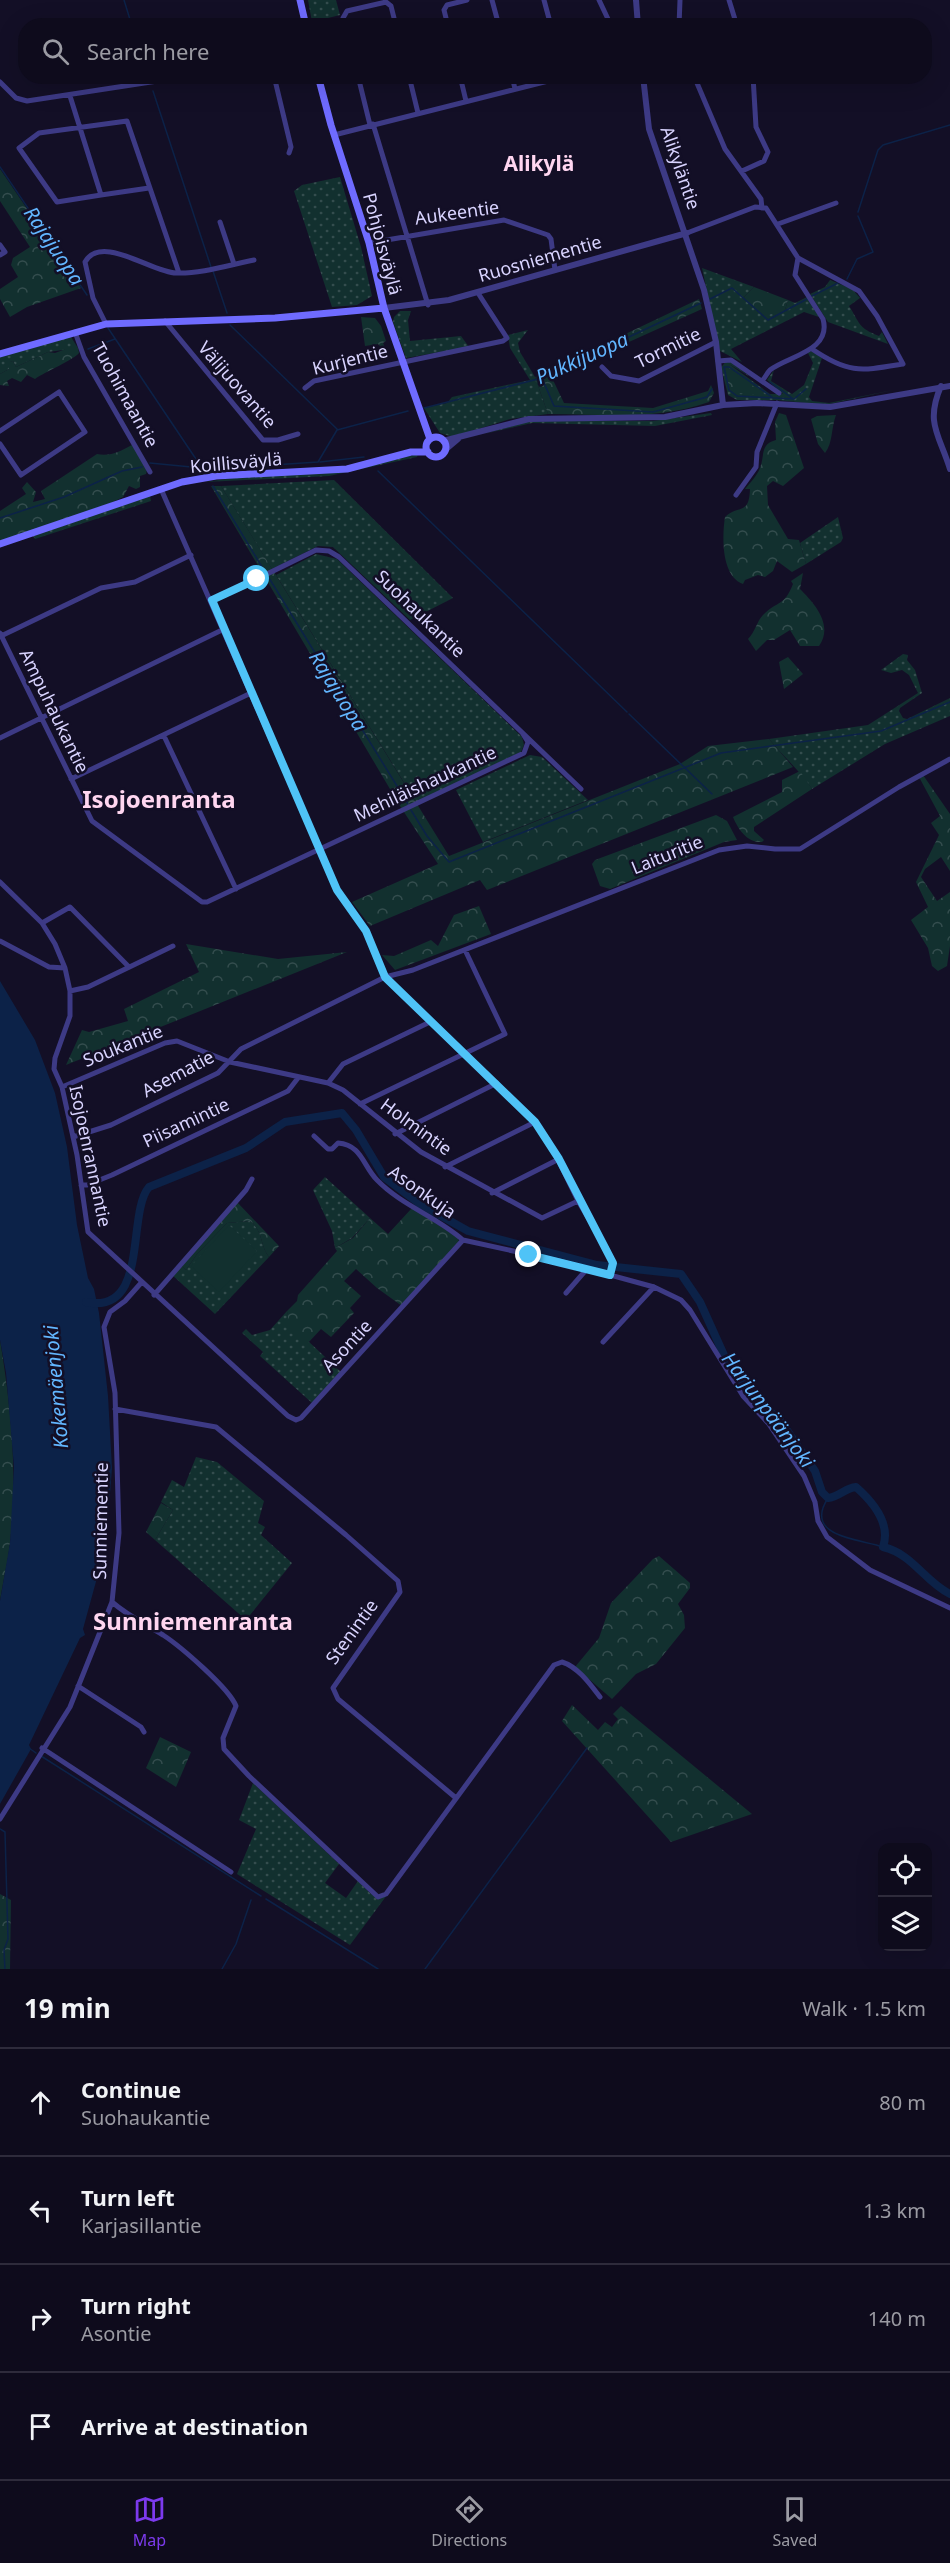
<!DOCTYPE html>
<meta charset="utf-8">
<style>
:root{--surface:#0e0b1c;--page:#171425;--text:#f1f3f6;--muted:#9b9ba3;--line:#2e2b3b;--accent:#7c3aed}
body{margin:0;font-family:"Noto Sans",sans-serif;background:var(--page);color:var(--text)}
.controls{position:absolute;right:18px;bottom:18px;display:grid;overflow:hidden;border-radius:12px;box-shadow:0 6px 24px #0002}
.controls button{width:54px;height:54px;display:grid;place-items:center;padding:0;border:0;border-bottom:2px solid var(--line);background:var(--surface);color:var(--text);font:30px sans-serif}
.stop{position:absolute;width:18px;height:18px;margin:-14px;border:4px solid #4fc3f7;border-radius:50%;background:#fff}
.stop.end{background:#4fc3f7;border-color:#fff;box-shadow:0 2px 6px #0008}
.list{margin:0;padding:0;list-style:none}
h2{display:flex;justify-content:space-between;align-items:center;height:78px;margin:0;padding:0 24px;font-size:26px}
h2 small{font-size:20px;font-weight:400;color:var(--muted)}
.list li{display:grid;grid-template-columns:39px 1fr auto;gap:18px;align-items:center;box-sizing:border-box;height:108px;padding:0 24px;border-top:2px solid var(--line)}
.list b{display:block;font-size:22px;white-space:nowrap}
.list p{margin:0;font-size:20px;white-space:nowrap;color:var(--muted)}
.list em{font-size:20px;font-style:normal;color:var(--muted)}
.icon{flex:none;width:33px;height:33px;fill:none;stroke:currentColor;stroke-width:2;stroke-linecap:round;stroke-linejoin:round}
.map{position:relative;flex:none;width:950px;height:1969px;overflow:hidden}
.search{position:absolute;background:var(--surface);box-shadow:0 6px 24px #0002;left:18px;right:18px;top:18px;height:66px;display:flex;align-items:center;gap:15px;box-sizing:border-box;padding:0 21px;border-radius:24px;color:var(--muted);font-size:22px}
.sheet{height:510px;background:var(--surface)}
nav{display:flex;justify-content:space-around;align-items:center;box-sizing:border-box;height:84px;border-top:2px solid var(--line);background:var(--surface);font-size:16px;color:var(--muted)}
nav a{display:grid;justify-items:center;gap:3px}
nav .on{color:var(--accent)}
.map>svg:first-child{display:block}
.grass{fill:url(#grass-dots)}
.forest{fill:url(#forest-crowns)}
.pitch{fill:#12302f}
.water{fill:#0c2248}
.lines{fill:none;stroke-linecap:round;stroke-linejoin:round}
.stream{stroke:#0c2248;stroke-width:1.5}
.river{stroke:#0c2248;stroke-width:8}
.minor{stroke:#3d3a85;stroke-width:5}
.tertiary{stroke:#3d3a85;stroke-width:6}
.secondary{stroke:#6f6bff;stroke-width:7}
.route{stroke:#4fc3f7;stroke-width:8}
.labels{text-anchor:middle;stroke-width:5;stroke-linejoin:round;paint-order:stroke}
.street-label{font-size:18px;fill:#d9d4ff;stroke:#130f26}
.water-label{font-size:20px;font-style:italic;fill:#62b6ff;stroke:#130f26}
.quarter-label{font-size:21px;font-weight:bold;fill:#ffd6f0;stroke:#130f26}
.district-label{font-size:24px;font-weight:bold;fill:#ffd6f0;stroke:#130f26}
</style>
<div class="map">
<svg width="950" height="1969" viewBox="0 0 950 1969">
<defs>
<pattern id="grass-dots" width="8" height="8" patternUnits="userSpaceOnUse" patternTransform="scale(1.5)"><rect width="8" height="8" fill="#12302f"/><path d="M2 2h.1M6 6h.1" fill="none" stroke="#344d4e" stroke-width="1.8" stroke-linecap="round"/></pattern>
<pattern id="forest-crowns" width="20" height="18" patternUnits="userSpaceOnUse" patternTransform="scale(1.5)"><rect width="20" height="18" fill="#12302f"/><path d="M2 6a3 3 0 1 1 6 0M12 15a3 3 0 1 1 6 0" fill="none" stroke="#344d4e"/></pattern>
</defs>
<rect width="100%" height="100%" fill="#130f26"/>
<path class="grass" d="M308,0h28l4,15 -28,7z
M340,177l21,70 11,49 -15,9 -25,2 -38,-116 8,-6z
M702,268l52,19 -10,10 41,13 3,-10 7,3 12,-6 12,20 -15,-5 -73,37 11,13 -22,-11z
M830,280l22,9 8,9 -11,8c11,17 9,22 30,30l3,-4 6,12 -60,-22 -18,-28 15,-7z
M400,311h11l-3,9 2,21 51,-5 8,11 -63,11 -13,-36 1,-5z
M528,330l-10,13 2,9 15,25 13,37 -38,5 -57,18 -13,-4 -16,-25 23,-5 5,-6 78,-17 -20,-32 -2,-13z
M71,337l7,11 -30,4 -32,15 -3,-6 -3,1 -1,7 -9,5v-18z
M811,351l11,7 -13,39 3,4 17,2 64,-13 -68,15 -48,-5h-40l-9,-5 -7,-28 5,-5h4l22,16 -23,-14 41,30h13l-16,-14 7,-10 -3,11 21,13 12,-9 9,-22 -5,-10z
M711,413l1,2 -57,11 -123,-3 -48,11 46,-13h123z
M418,454l-1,3 -88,19 -124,6 28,-4 120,-8z
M334,480l119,118 -43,22 -77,-73 -15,-1 -46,23 -51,-83z
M150,496l1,5 -116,38 -2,-3z
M838,517l5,21 -2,4 -35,22 -6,-21z
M316,554l21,5 185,178 2,8 -3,7 -105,50 -140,-227z
M903,654l5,1 -1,5 8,10 7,23 -22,15 -1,3 4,7 4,1 43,-21v18l-65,28 -73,45c-12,-18 -28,-32 -43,-50l99,-14 50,-32 -9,-18 -7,-5 -11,3 -10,-3z
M530,755l12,2 46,43 -105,42 -27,-52z
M325,1177l45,41 -18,20 -17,10 -3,-17 -19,-41z
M250,1221c13,9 10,25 19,36l-54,57 -44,-40 9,-10 6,6 11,-16 30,-31z
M287,1311l3,13 51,48 -29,31 -52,-47 3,-4 -21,-19 4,-4 6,6 18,-5z
M196,1457l21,5 47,39 -6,22 7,4 -4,8 31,28 -46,57 -91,-80 18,-30 -12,-8 11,-22 12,7z
M253,1783l86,81 -14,19 21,15 12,-17 13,13 16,1 -37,50 -113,-71 19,-45 -17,-9z"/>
<path class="forest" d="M0,169l81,119 -54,19 -17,10 -10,-18v-10l18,-12 -7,-12 2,-7 17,-11 -30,-46z
M754,287l34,13 -3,10 -20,6 -21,-19z
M699,299l3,10 -144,65 -5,6 11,23 89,5 55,-17 3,-6 3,8 -5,9c-55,19 -103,12 -161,12l-13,-37z
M361,317l14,1 6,8 5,15 -3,2 5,11 -10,-10 -13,2z
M71,347l7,1 1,5c-4,6 -34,19 -44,26l-8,-4 -6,7 -9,-4 -5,3 2,5 -9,-1v-11l9,-5v-7l4,-1 3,6 32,-15 7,1z
M725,368h4l36,27 -27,-2 -9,-6z
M779,413l7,2 18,53 -21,18 -10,-5 -6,5 1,19 20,34 11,1 7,24 -14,8 -15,-11 -4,10 -8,6 -7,-2 -13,5 -2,4c-22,-8 -21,-48 -18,-67 14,-13 24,-1 25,-28h-5c5,-6 12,-13 15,-21 5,-13 0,-24 16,-28l-1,-18z
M836,415c-5,13 -3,28 -11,38l-7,-9 -7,-25 6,-3z
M132,445l15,25 -1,4 -6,2v11l-4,2 -7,-3 -6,11 -12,6 -111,38v-30l26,-17 -4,-6 5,-6 9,10 -3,10 12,-3 -4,-8 56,-37c13,3 24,-3 35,-9z
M211,486h10l228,370 231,-92 28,-18 61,-7 24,28 -306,123 -7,-10 -110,46 -18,-24 86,-38 -38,-58z
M803,573l-3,16c14,14 34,36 19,57h-19l-10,-16 -16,10h-7l-11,11 -8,-12c7,-7 9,-18 15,-24 15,-15 21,-8 30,-31l-2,-3z
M788,657l15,17 -19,15 -5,-27z
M800,771l12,18 -58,38v4l10,9 -2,2c-15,1 -24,-13 -29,-25l49,-25v-12z
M923,775l27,39v57l-9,-14 -16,12 -4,8 16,24 13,-9v54l-3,20 -9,5 -6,-5 -4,-18 -17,-28 17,-13 -12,-25 23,-47 -8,-12 9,-7 -21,-39z
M716,815l11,6 10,19 -13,2 -114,47 -10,-3 -8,-22 3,-4z
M479,906l12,28 -96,36 -13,-15 12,1 37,-16 7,6 16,-31z
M186,944l92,15 69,-7 -281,113 16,-35 7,2 39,-11 -4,-12 75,-37z
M237,1202l42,44 -10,11c-9,-11 -6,-27 -19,-36l-23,2 -30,31 -11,16 -6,-6z
M412,1208l46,30 1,4 -57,64 -25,-18 -21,-19 -12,12 17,15 -11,12 4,5 -23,24 -10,-8 -13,14 -19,-19 -2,-13 10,-10 1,-6 39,-44 -2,-3 18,-10 17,-20 18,16z
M0,1340c11,67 18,135 10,202 -2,20 -7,39 -10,59z
M161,1503l12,7 -18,30 -9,-8z
M659,1556l31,27v5l-12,16 6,11 1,13 -29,36 -20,10 -24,25 -37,-32 24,-29 12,-35 42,-44z
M572,1705l26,25 7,-8 7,5 6,-8 -5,-5 8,-8 131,108 -81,28 -109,-121z
M160,1737l31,15 -15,35 -30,-19z
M0,1894l11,6 -1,69h-10z"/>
<path class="pitch" d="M229,1225l28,26 -38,41 -28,-26z"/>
<path class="water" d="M0,981l35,59 20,53 12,54 10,78 11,53 6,11 5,24 9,83 4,72 -6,77 -23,84 2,6 -5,3 -51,107 2,4 -31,55v-203l10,-58 4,-76 -8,-94 -6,-33z"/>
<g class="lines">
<path class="stream" d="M124,0l8,26
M149,76l1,3
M153,91l58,176
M0,167l87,128
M858,212l20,-62 5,-5 67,-20
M213,271l14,42
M847,279l10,-20 16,-7 -15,-36
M812,296l26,-13
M710,299l22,-11 36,32 39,-21
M230,325l107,104
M108,328l98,146
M88,349l27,-10
M542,378l12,28 99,6 54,-15 5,-8
M770,382l22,16
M772,397l-43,-30h-5l5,23 8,6 57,3 12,-10
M424,408l118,-30 159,-75
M320,462l44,-5
M150,463l62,6 106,-7 19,-32 71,-19
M378,471l249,241
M213,486l52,86
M0,518l64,-21 58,-26 20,-4
M269,578l139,226
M629,714l83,80
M411,810l16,26 22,26 272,-109 160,-22 69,-29
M828,1498c-26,40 34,41 55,49
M29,1748l7,5
M41,1756l220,140
M0,1829l5,3 3,107 -4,11 1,19
M266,1899l112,70
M222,1969l14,-25 15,-44
M425,1969l162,-221"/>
<path class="river" d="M86,1302c64,13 40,-88 63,-115l97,-39 39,-26 57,-9 14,17 28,47 36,27 48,27 129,34 84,9 19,28 28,62 29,36 23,20 35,51 7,21 6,6c11,-1 17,-10 28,-11 17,15 35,37 27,60 30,7 41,34 67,47"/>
<path class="minor" d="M492,0l7,26
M544,0l7,26
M599,0l9,19 -3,7
M729,0l8,26
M345,26l-2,-8 4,-7 39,-9 5,4 5,20
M448,26l-4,-16 3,-5 20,-5
M679,26l1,-26
M274,76l17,71 -2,6
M358,76l12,49
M409,76l9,37
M460,76l6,25
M512,76l3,13
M694,76l31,73 36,50 1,9
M0,82l16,16 11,3 163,-25
M70,96l31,99 48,-7
M373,124l55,181
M334,135l234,-59
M742,171l22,-10 4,-9 -12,-25 -3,-51
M101,195l-44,7 -38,-54 20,-15 88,-12 52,152
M220,222l14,42
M778,224l58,-21
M687,233l68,-26 11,1 32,50 61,33 18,25 26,48c-43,7 -54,10 -91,-15
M369,243l135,-23 44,15 3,4 4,31
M0,245l5,7 -5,3
M165,321l98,119h15l20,-6
M106,324l-13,-26 -8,-36c16,-29 68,11 91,11 25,1 53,-8 78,-13
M75,332l9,25 66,115
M718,361l13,-1 48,33
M602,367l9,9 28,5 77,-39
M762,381c3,-3 5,-8 8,-11 18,-14 62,-19 53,-51l-28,-44 3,-17
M305,388l9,-7 189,-40 4,-3 -29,-45
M0,431l59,-39 26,40 -64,43 -21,-31
M161,489l176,401 29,41 19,46 150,145 14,19 29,60 29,48 5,10 -2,16
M736,495l20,-28 1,-15 20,-49
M212,601l104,-51 13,1 10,6 242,232
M0,633l92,188 110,81h5l317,-149 4,-11 -5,-8
M1,636l100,-48 34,-6 56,-27
M164,736l72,153
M0,738l224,-109
M71,779l180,-86
M0,882l42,41 13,21 10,24 5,23v25l-15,42 -1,11 8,18 15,68 11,77 200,184 8,4 5,-2 162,-178 96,21 95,26 27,13 9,10 53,86 26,28 35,52 11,26 3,19 9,16 43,33 80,38
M42,923l28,-16 59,60
M0,941l49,26 16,1
M70,991l18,-4 85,-41
M328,1083l15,-19 89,-43
M62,1087l103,-44 12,-2 53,21 98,21 15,7 78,62 121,66 36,-17
M360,1104l145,-70 -40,-84
M395,1134l102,-51
M314,1136l14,13h4l6,-6c24,2 25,23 39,37 24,25 60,37 86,60
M73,1137l38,-12 107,-52 23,-24 144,-72 28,-7 306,-120 28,-4 28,3h25l99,-62 51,-28
M445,1167l90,-45
M81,1185h6l25,-10 176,-84 10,-13
M492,1193l67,-34
M566,1293l20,-23
M154,1295l92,-105 6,-11
M603,1342l51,-55
M115,1409l101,18 130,108 52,46 2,11 -67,96 5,11 118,99
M112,1602c16,14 33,22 51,33 17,11 66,53 73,71l-13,32 1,11 25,27 129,121 8,-3 168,-229 8,-3c16,5 28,22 38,35
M78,1686l63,41 3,5
M42,1748l189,124
M0,1819l70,-112 42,-105 7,-69 -4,-140 -11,-66 6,-15 15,-11 16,-18"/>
<path class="tertiary" d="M636,0l2,26
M643,76l6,53 55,161 12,52 7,63
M384,308l65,-8 238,-67
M941,386c-16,37 -2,48 9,83
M443,441l86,-22 136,-2 58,-12 34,-2 73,4 120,-21
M445,450l13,-11"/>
<path class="secondary" d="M300,0l6,26
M318,76l13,49 38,118 15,65 46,131
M0,354l106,-30 169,-6 109,-10
M426 447a10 10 0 1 1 20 0a10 10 0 1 1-20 0Z
M0,544l182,-62 34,-6 131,-7 64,-17h17"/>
</g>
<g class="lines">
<path class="route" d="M257,579l-45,21 125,290 29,41 19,46 150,145 24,37 54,104 -3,12 -81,-20"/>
</g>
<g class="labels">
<g class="street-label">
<text transform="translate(680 168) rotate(71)" y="6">Alikyläntie</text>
<text transform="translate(457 213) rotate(-8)" y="6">Aukeentie</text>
<text transform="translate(382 244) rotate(75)" y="6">Pohjoisväylä</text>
<text transform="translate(540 259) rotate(-16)" y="6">Ruosniementie</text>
<text transform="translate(668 348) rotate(-26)" y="6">Tormitie</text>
<text transform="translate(350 360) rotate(-14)" y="6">Kurjentie</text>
<text transform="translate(237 385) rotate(49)" y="6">Välijuovantie</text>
<text transform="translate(125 395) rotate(61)" y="6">Tuohimaantie</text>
<text transform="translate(236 463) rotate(-5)" y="6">Koillisväylä</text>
<text transform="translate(420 614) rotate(44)" y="6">Suohaukantie</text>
<text transform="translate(54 711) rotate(64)" y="6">Ampuhaukantie</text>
<text transform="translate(425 784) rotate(-25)" y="6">Mehiläishaukantie</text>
<text transform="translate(667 855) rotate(-22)" y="6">Laituritie</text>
<text transform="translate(123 1046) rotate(-22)" y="6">Soukantie</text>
<text transform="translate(178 1074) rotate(-28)" y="6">Asematie</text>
<text transform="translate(186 1123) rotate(-25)" y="6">Piisamintie</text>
<text transform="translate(416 1127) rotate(36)" y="6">Holmintie</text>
<text transform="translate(90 1156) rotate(78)" y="6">Isojoenrannantie</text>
<text transform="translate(422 1192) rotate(35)" y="6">Asonkuja</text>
<text transform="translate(347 1346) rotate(-47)" y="6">Asontie</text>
<text transform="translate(101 1521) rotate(-89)" y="6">Sunniementie</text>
<text transform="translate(352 1632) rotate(-54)" y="6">Stenintie</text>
</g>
<g class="water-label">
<text transform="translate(54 246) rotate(56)" y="7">Rajajuopa</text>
<text transform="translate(582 358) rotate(-24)" y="7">Pukkijuopa</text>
<text transform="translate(338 691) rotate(58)" y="7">Rajajuopa</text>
<text transform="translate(56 1387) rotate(-95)" y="7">Kokemäenjoki</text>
<text transform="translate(768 1410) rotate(53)" y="7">Harjunpäänjoki</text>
</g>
<g class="quarter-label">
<text x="539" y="171">Alikylä</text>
</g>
<g class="district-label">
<text x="159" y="808">Isojoenranta</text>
<text x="193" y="1630">Sunniemenranta</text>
</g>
</g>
</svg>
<div class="controls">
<button><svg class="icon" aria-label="locate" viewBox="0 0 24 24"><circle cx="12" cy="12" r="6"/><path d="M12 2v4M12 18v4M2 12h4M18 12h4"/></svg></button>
<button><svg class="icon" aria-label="layers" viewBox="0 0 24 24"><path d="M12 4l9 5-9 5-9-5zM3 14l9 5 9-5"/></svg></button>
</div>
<div class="stop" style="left:257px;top:579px"></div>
<div class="stop end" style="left:529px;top:1255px"></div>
<div class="search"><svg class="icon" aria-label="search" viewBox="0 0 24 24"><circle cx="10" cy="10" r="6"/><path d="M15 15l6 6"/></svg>Search here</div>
</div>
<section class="sheet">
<h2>19 min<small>Walk · 1.5 km</small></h2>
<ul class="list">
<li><svg class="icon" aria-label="ahead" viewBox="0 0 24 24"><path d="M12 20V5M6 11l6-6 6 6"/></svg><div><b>Continue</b><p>Suohaukantie</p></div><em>80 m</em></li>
<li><svg class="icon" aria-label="left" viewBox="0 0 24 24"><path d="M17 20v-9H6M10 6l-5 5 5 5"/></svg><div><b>Turn left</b><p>Karjasillantie</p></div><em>1.3 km</em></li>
<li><svg class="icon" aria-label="right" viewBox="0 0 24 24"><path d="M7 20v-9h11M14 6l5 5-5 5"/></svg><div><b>Turn right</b><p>Asontie</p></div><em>140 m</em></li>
<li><svg class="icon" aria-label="arrive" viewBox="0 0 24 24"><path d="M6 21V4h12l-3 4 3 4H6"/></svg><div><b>Arrive at destination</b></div></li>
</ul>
</section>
<nav>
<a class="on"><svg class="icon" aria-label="map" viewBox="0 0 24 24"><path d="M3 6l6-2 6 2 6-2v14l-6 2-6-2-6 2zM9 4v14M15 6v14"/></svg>Map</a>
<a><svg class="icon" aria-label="directions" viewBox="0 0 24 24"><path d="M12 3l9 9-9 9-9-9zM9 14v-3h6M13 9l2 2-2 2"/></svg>Directions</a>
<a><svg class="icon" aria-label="saved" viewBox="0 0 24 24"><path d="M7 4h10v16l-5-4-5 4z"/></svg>Saved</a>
</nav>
